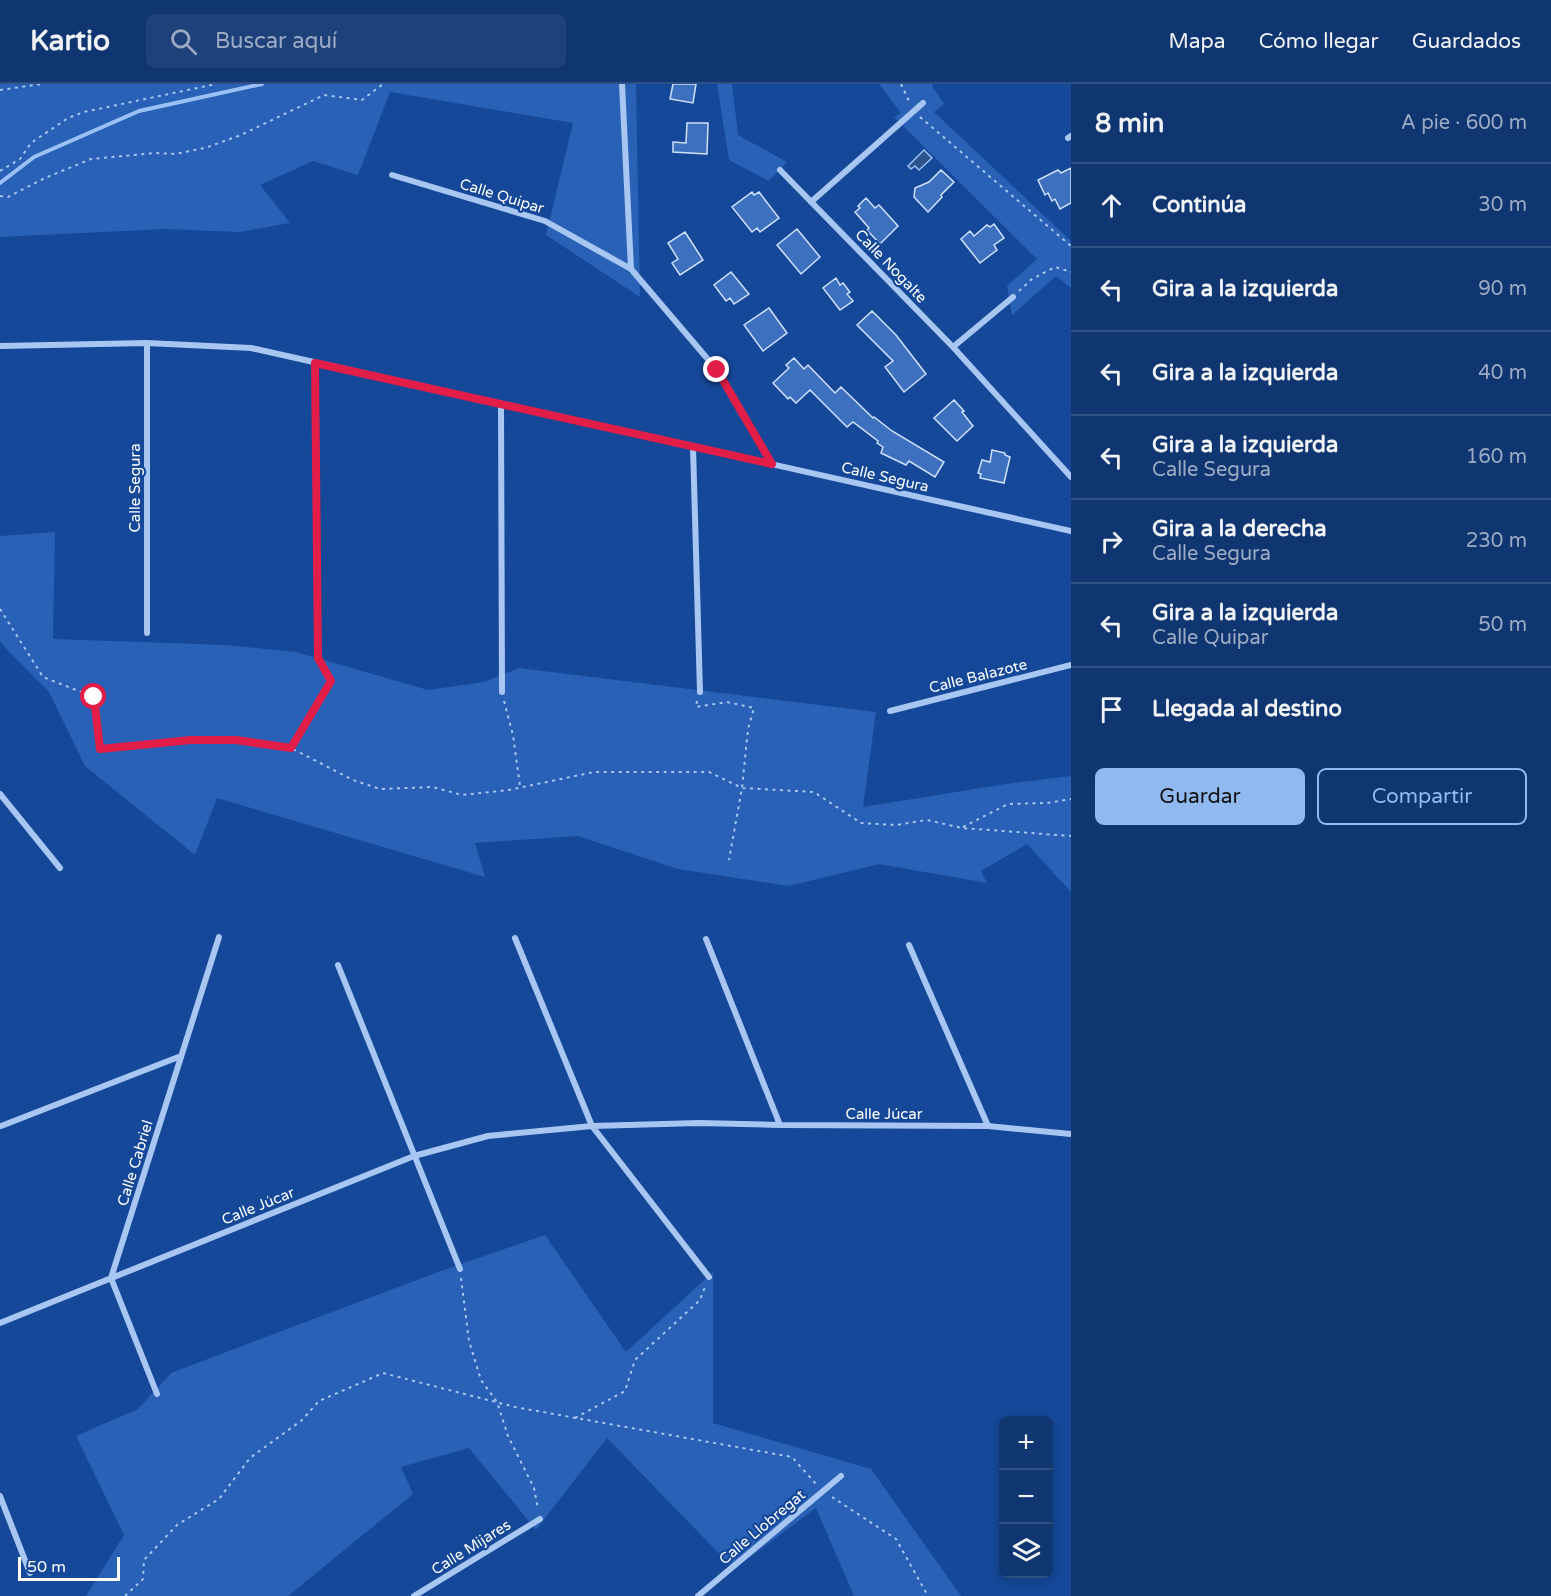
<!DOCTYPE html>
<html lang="es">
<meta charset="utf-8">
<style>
:root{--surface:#103672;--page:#1e417a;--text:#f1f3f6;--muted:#9cabc4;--line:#305084;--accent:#90b9f0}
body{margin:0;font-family:"Varela Round",sans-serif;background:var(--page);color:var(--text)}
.controls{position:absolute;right:18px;bottom:18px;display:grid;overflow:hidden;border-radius:9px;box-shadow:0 3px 9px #0003}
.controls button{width:54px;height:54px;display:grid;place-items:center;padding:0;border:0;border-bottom:2px solid var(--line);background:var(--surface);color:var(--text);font:30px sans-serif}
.scale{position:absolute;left:18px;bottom:15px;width:102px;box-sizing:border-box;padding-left:6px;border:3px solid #fff;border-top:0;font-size:16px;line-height:21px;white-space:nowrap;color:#fff;-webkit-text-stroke:4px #154898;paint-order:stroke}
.stop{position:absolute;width:18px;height:18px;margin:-14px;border:4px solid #e11d48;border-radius:50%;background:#fff}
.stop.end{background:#e11d48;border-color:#fff;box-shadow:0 2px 6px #0008}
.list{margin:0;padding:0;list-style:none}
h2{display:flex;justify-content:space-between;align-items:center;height:78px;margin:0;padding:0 24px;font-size:26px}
h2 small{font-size:20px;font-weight:400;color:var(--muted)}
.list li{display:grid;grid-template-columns:39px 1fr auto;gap:18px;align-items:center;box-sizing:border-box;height:84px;padding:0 24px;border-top:2px solid var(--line)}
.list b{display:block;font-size:22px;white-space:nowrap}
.list p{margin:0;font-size:20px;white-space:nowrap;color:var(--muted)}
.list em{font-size:20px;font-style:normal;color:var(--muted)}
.actions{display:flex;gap:12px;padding:18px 24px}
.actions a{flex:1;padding:14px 0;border:2px solid var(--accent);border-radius:9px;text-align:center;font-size:21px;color:var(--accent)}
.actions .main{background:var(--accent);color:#111}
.icon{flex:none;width:33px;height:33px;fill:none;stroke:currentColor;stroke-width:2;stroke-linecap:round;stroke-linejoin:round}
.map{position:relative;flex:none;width:1071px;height:1512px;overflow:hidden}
header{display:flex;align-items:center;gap:36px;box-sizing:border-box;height:84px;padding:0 30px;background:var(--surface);border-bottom:2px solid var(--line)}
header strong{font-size:28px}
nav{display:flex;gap:33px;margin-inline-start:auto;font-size:21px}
.search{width:420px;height:54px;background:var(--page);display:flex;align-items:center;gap:15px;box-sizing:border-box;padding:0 21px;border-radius:9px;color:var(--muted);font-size:22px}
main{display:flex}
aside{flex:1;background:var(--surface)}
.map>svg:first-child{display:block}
.green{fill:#2861b6}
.water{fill:#2e548f;stroke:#9ac0f5;stroke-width:1.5}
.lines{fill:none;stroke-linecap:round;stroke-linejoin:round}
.stream{stroke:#9ac0f5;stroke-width:4}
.building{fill:#3d71c0;stroke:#cfe2fd;stroke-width:1.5}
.path{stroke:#a7c6f2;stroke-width:2;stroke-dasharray:3 4.5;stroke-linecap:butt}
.minor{stroke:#a7c6f2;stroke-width:6}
.route{stroke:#e11d48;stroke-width:8}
.labels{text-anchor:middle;stroke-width:4.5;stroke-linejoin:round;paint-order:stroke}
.street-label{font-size:15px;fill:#fff;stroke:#154898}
</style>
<header>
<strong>Kartio</strong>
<div class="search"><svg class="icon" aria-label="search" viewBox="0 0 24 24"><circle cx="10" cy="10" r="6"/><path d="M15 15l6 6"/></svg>Buscar aquí</div>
<nav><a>Mapa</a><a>Cómo llegar</a><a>Guardados</a></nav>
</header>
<main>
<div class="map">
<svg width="1071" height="1512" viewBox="0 0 1071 1512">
<rect width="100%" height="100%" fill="#154898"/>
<path class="green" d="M0,0h636l4,213 -94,-62 27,-112 -183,-31 -32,83 -45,-14 -53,24 30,38 -50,9 -76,-3 -164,8z
M717,0h15l6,51 49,27 -18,19 -40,-21z
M879,0h54l-1,2 12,18 -10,8 137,129v47l-15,-12 -44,39 -5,-29 30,-27 -143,-142 7,-4z
M55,448l-2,107 173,6 70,7 132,38 56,-8 35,-14 357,44 -13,95 143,-23 65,-8v116l-44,-48 -46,27 6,12 -108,-19 -90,22 -111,-17 -100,-33 -103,7 10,34 -268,-79 -22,57 -110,-89 -36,-74 -41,-41 -8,-10v-105z
M545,1151l81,117 87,-80v151l158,46 90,127h-107l-38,-88 -82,61 -127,-131 -71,92 -67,-82 -68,19 12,27 -125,102h-202l38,-61 -48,-99 62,-27 33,-36 267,-101z"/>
<path class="water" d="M924,66l8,8 -13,12 -4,-4 -4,3 -3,-3z"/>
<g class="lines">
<path class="stream" d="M0,99l34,-26 105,-46 123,-27"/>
</g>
<path class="building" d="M673,0h23l-3,19 -23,-4z
M687,39h21l-1,31 -34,-2v-10l13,1z
M1071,84v35l-11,6 -5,-10 -3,2 -4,-8 -3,2 -7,-15 20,-10 3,3z
M941,86l13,12 -13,13 1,2 -14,15 -14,-15 1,-9 14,-6z
M752,108l2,3 5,-3 20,26 -19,14 -3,-4 -5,4 -20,-25z
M866,114l9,10 4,-3 19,21 -18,18 -13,-14 2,-2 -14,-16 5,-4 -2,-2z
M994,140l10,14 -10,7 3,5 -17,13 -19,-24 9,-8 4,5 13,-11 3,2z
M797,145l23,28 -19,17 -24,-29z
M685,148l18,28 -23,15 -8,-12 6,-4 -10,-16z
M731,188l18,22 -15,10 -4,-6 -4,3 -12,-16z
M836,194l4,7 3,-2 7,9 -3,2 6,7 -13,9 -17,-22z
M769,224l18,25 -24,18 -19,-26z
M872,227l24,24 30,39 -22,18 -19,-25 8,-6 -36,-36z
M794,274l10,11 4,-4 27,28 6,-6 32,31 1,-1 18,14 52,31 -9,15 -26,-16 -3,4 -25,-12 2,-6 -6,-4 1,-2 -25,-19 -6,5 -37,-37 -14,13 -6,-6 -2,2 -15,-16 16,-15 -3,-3z
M954,316l10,11 -2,1 11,14 -16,15 -23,-23z
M992,366l13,3v2l5,2 -6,26 -24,-5 1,-4 -3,-1 4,-13 8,2z"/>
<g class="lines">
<path class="path" d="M901,0l8,17
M0,6l41,-6
M920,33l151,129
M0,87l20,-12 11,-16 37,-25 16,-6 132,-28
M0,112l8,1 37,-19 46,-19 64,-6 20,1 30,-6 36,-13 83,-40 38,5 21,-16
M1019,207l13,-12 23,-12 16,5
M0,525l43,68 51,20 6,52 30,-2 30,-6 76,-1 55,8 62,32 27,9 53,-2 29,8 47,-5 85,-18h115l33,16 72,4 47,31 35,2 31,-5 35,8 109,8
M504,617l9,34 7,51
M697,617l-1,6 31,-5 27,6 -6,21 -6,59 -13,72
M291,664l40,-67 -9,-16
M963,743l45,-23 39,-1 24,-4
M461,1194l8,63 12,39 16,22 11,34 26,52 4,21
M575,1334l50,-27 10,-31 65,-60 5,-13
M832,1413l64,42 32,57
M125,1512l18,-17 1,-19 33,-35 42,-26 31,-41 52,-38 17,-19 64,-28 132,34 277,50 24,27"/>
<path class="minor" d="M622,0l9,185
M1068,54l3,-2
M780,86l173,177 118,130
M392,91l153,46 86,48 86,101 55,94
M811,118l112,-99
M0,262l147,-3 104,5 820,183
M953,263l60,-50
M315,279l3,295
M501,320l1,288
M693,363l7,245
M147,549v-290
M890,627l181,-46
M0,710l60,74
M515,854l77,188 117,151
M706,855l74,186
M909,861l79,181
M338,881l122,304
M1,1042l180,-70
M0,1239l414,-167 74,-20 104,-10 107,-3 81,2 208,1 83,8
M157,1310l-46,-116 108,-341
M0,1412l30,77
M414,1512l126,-77
M698,1512l143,-120"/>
</g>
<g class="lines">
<path class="route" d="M94,613l6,52 91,-9h45l55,8 40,-67 -13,-23 -3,-295 457,101 -55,-94"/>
</g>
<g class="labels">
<g class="street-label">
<text transform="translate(502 112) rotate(17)" y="5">Calle Quipar</text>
<text transform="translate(891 182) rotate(46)" y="5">Calle Nogalte</text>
<text transform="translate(885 393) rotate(13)" y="5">Calle Segura</text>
<text transform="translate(135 404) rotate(-90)" y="5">Calle Segura</text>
<text transform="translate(978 592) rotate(-14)" y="5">Calle Balazote</text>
<text x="884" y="1035">Calle Júcar</text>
<text transform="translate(135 1079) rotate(-73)" y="5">Calle Cabriel</text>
<text transform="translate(258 1122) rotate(-22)" y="5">Calle Júcar</text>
<text transform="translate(762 1443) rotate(-40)" y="5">Calle Llobregat</text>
<text transform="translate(471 1463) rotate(-32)" y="5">Calle Mijares</text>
</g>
</g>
</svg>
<div class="controls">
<button>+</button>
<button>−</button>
<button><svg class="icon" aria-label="layers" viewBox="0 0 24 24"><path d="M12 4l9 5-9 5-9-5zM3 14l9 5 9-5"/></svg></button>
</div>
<div class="scale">50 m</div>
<div class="stop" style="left:94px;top:613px"></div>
<div class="stop end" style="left:717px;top:286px"></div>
</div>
<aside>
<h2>8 min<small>A pie · 600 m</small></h2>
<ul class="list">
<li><svg class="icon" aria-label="ahead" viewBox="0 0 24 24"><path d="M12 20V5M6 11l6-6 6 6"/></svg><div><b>Continúa</b></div><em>30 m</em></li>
<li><svg class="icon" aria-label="left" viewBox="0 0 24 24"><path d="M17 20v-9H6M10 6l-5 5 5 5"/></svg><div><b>Gira a la izquierda</b></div><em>90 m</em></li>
<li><svg class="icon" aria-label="left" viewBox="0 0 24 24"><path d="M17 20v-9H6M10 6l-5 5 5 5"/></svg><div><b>Gira a la izquierda</b></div><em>40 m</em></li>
<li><svg class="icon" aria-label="left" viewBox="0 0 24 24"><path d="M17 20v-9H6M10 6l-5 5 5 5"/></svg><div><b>Gira a la izquierda</b><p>Calle Segura</p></div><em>160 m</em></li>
<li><svg class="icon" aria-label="right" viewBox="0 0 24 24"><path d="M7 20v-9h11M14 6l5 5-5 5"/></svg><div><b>Gira a la derecha</b><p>Calle Segura</p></div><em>230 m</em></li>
<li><svg class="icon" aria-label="left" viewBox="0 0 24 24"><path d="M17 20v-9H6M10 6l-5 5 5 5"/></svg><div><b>Gira a la izquierda</b><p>Calle Quipar</p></div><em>50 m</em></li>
<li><svg class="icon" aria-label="arrive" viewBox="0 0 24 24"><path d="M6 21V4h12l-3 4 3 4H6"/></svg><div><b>Llegada al destino</b></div></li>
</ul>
<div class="actions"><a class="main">Guardar</a><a>Compartir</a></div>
</aside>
</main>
